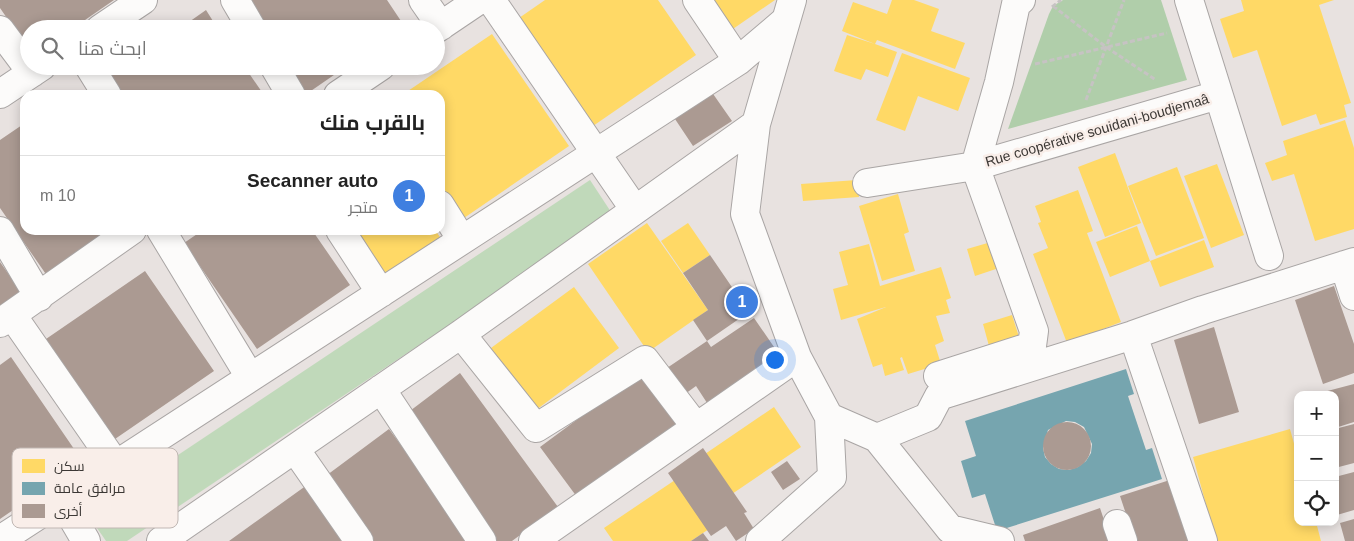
<!DOCTYPE html>
<html lang="ar">
<meta charset="utf-8">
<style>
:root{--surface:#fff;--page:#f6f6f6;--text:#222;--muted:#767676;--line:#e0e0e0;--accent:#ea580c}
body{margin:0;font-family:Arial,Cairo,sans-serif;background:var(--page);color:var(--text);direction:rtl}
.controls{position:absolute;right:15px;bottom:15px;display:grid;overflow:hidden;border-radius:10px;box-shadow:0 2px 12px #0003}
.controls button{width:45px;height:45px;display:grid;place-items:center;padding:0;border:0;border-bottom:1px solid var(--line);background:var(--surface);color:var(--text);font:25px sans-serif}
.you{position:absolute;left:774px;top:359px;width:18px;height:18px;margin:-12px;border:4px solid #fff;border-radius:50%;background:#1a73e8;box-shadow:0 0 0 8px #1a73e833}
.badge{display:grid;place-items:center;width:32px;height:32px;border-radius:50%;background:var(--accent);color:#fff;font-size:16px;font-weight:700}
.pin{position:absolute;translate:-50% -50%;border:2px solid #fff;box-shadow:0 1px 5px #0006}
.list{margin:0;padding:0;list-style:none}
h2{display:flex;justify-content:space-between;align-items:center;height:65px;margin:0;padding:0 20px;font-size:21px}
h2 small{font-size:16px;font-weight:400;color:var(--muted)}
.list li{display:grid;grid-template-columns:32px 1fr auto;gap:15px;align-items:center;box-sizing:border-box;height:80px;padding:0 20px;border-top:1px solid var(--line)}
.list b{display:block;font-size:19px;white-space:nowrap}
.list p{margin:0;font-size:16px;white-space:nowrap;color:var(--muted)}
.list em{font-size:16px;font-style:normal;color:var(--muted)}
.icon{flex:none;width:28px;height:28px;fill:none;stroke:currentColor;stroke-width:2;stroke-linecap:round;stroke-linejoin:round}
.map{position:relative;flex:none;width:1354px;height:541px;overflow:hidden;direction:ltr}
.search{position:absolute;background:var(--surface);box-shadow:0 2px 12px #0003;left:20px;top:20px;width:425px;height:55px;display:flex;align-items:center;gap:12px;box-sizing:border-box;padding:0 18px;border-radius:28px;color:var(--muted);font-size:19px}
.panel{position:absolute;background:var(--surface);box-shadow:0 2px 12px #0003;left:20px;top:90px;width:425px;height:145px;border-radius:15px;direction:rtl}
.map>svg:first-child{display:block}
.green{fill:#c0d9ba}
.forest{fill:#b0ceaa}
.homes{fill:#ffd966}
.public{fill:#76a5af;fill-rule:evenodd}
.building{fill:#ab9a92}
.lines{fill:none;stroke-linecap:round;stroke-linejoin:round}
.street-casing{stroke:#a9a5a4;stroke-width:30}
.path{stroke:#c6c3c3;stroke-width:3;stroke-dasharray:5 2.5;stroke-linecap:butt}
.street{stroke:#fcfbfa;stroke-width:28}
.labels{text-anchor:middle;stroke-width:5;stroke-linejoin:round;paint-order:stroke}
.street-label{font-size:14px;fill:#3c3835;stroke:#f9eee9}
.key{fill:#f9eee9;stroke:#c0b7b3;stroke-width:1}
.key-label{font-size:14px;fill:#3c3835}
</style>
<div class="map">
<svg width="1354" height="541" viewBox="0 0 1354 541">
<rect width="100%" height="100%" fill="#e8e2e0"/>
<path class="green" d="M590,180l23,35 -486,326h-21l-18,-26z"/>
<path class="forest" d="M1063,0h98l26,80 -179,49 41,-115 4,-8z"/>
<path class="homes" d="M545,0h113l38,55 -103,71 -74,-108z
M709,0h66l-45,31z
M892,0h22l25,9 -8,22 34,12 -10,26 -78,-29 -2,4 22,8 -9,25 -22,-8 -5,11 -27,-9 13,-36 28,9 -33,-13 11,-29 34,12z
M1241,0h93l-15,5 32,98 -7,2 3,12 -27,8 -4,-11 -34,12 -25,-76 -24,8 -13,-39 24,-8z
M492,34l77,112 -105,72 -24,-35v-88h-38z
M902,53l68,25 -12,33 -40,-15 -13,35 -29,-11z
M1345,120l9,28v81l-39,12 -21,-67 -22,7 -7,-18 22,-8 -4,-14z
M1115,153l26,70 -36,14 -27,-70z
M1217,164l27,71 -33,13 -27,-72z
M1177,167l27,71 -48,18 -28,-70z
M857,180l2,17 -56,4 -2,-17z
M1078,190l15,41 -6,2 34,89 -54,21 -34,-89 15,-6 -10,-25 3,-1 -6,-16z
M898,194l11,38 -5,2 11,37 -33,10 -23,-75z
M647,223l61,87 -60,42 -60,-88z
M688,223l22,32 -27,18 -22,-32z
M1137,226l13,35 -40,16 -14,-35z
M353,230h82l5,7 -55,38z
M1204,240l10,27 -54,20 -10,-26z
M991,242l8,26 -24,8 -8,-27z
M869,244l11,42 61,-19 10,31 -5,2 4,13 -14,3 8,25 -9,4 6,19 -33,10 -6,-17 -2,1 4,12 -19,6 -3,-12 -9,3 -16,-48 29,-12 -45,13 -8,-31 15,-4 -9,-33z
M574,287l45,61 -83,62 -45,-62z
M1012,315l7,22 -30,9 -6,-22z
M774,407l27,40 -69,47 -27,-40z
M1290,429l8,29v64h18l5,19h-105l-23,-84z
M675,480l34,49 -18,12h-78l-9,-13z"/>
<path class="public" d="M1126,369l8,25 -6,2 18,54 6,-2 10,31 -165,52 -12,-37 -13,4 -11,-37 15,-5 -11,-35zM1066,421l9,1 9,5 8,17 -1,9 -5,8 -8,6 -9,3 -10,-1 -8,-5 -6,-7 -2,-9 5,-18z"/>
<path class="building" d="M0,0h114l-42,29h-43v21l-29,-42z
M239,0h148l18,27 -3,2h-143z
M206,10l12,19h-39z
M125,66h119l20,29h-149l-10,-15z
M285,66h62l-42,29z
M711,91l21,30 -39,25 -20,-30z
M25,123v107h98l-73,50 -50,-72v-68z
M203,230h109l38,55 -93,64 -73,-106z
M710,255l39,57 -42,29 -14,-21 15,-10 -25,-37z
M0,262l24,34 -24,17z
M145,271l69,100 -99,68 -69,-100z
M1334,286l20,58v29l-31,11 -28,-84z
M754,318l29,42 -72,49 -15,-23 -11,8 -18,-26 40,-27 4,6z
M1214,327l25,85 -40,12 -25,-84z
M11,357l72,105 -83,57v-154z
M460,373l98,134 -46,34h-19l-91,-124z
M640,373l38,51 -101,73 -37,-50z
M1354,384v38l-19,6v-33l-19,-1z
M1043 446a24 24 0 1 1 48 0a24 24 0 1 1-48 0Z
M1354,424v39l-19,5v-39z
M389,429l83,112h-103l-46,-63z
M703,448l44,64 -3,1 10,16 -18,12 -10,-15 -15,10 -43,-63z
M787,461l13,18 -17,11 -12,-18z
M1354,472v38l-17,5 -2,-38z
M1173,479l21,62h-59l-15,-45z
M307,485l41,56h-119z
M1100,508l11,33h-86l-2,-6z
M1354,519v22h-9l-5,-18z
M703,533l6,8h-18z"/>
<g class="lines">
<defs>
<path id="street" d="M235,0l17,29
M423,0l18,26
M491,0l144,210
M697,0l41,61
M1189,0l80,256
M100,29l43,-29
M436,29l43,-29
M0,30l32,43
M89,66l18,29
M274,66l17,29
M0,94l42,-28
M338,95l43,-29
M867,183l108,-17 243,-71
M440,205l22,35
M161,230l89,147
M340,230l41,63
M0,231l39,66
M1344,265l10,31
M12,315l104,150
M0,323l132,-93
M461,334l75,94 109,-68 51,67
M1133,335l70,-25 151,-48
M938,376l94,-30 2,-15 -59,-165 24,-84 17,-78 5,-4
M381,389l101,152
M829,417l48,21 51,-21 11,-21 194,-61 70,206
M877,438l73,91 50,12
M295,449l64,92
M62,500l24,41
M1117,524l6,17
M0,540l738,-479 47,-40
M161,541l300,-207 295,-210
M533,541l264,-184
M760,541l72,-64 -3,-60 -32,-60 -52,-143 11,-90 36,-124"/>
</defs>
<use href="#street" class="street-casing"/>
<path class="path" d="M1053,6l53,41 50,33
M1052,7l9,-7
M1035,64l132,-31
M1086,100l38,-100"/>
<use href="#street" class="street"/>
</g>
<g class="labels">
<g class="street-label">
<text transform="translate(1097 130) rotate(-16)" y="5">Rue coopérative souidani-boudjemaâ</text>
</g>
</g>
<rect x="12" y="448" width="166" height="80" rx="8" class="key"/>
<rect x="22" y="459" width="23" height="14" fill="#ffd966"/>
<rect x="22" y="482" width="23" height="13" fill="#76a5af"/>
<rect x="22" y="504" width="23" height="14" fill="#ab9a92"/>
<g class="key-label">
<text x="54" y="471">سكن</text>
<text x="54" y="493">مرافق عامة</text>
<text x="54" y="516">أخرى</text>
</g>
</svg>
<div class="controls">
<button>+</button>
<button>−</button>
<button><svg class="icon" aria-label="locate" viewBox="0 0 24 24"><circle cx="12" cy="12" r="6"/><path d="M12 2v4M12 18v4M2 12h4M18 12h4"/></svg></button>
</div>
<div class="you"></div>
<div class="pin badge" style="left:742px;top:302px;background:#3f7fe0">1</div>
<div class="search"><svg class="icon" aria-label="search" viewBox="0 0 24 24"><circle cx="10" cy="10" r="6"/><path d="M15 15l6 6"/></svg>ابحث هنا</div>
<section class="panel">
<h2>بالقرب منك<small></small></h2>
<ul class="list">
<li><span class="badge" style="background:#3f7fe0">1</span><div><b>Secanner auto</b><p>متجر</p></div><em>10 m</em></li>
</ul>
</section>
</div>
